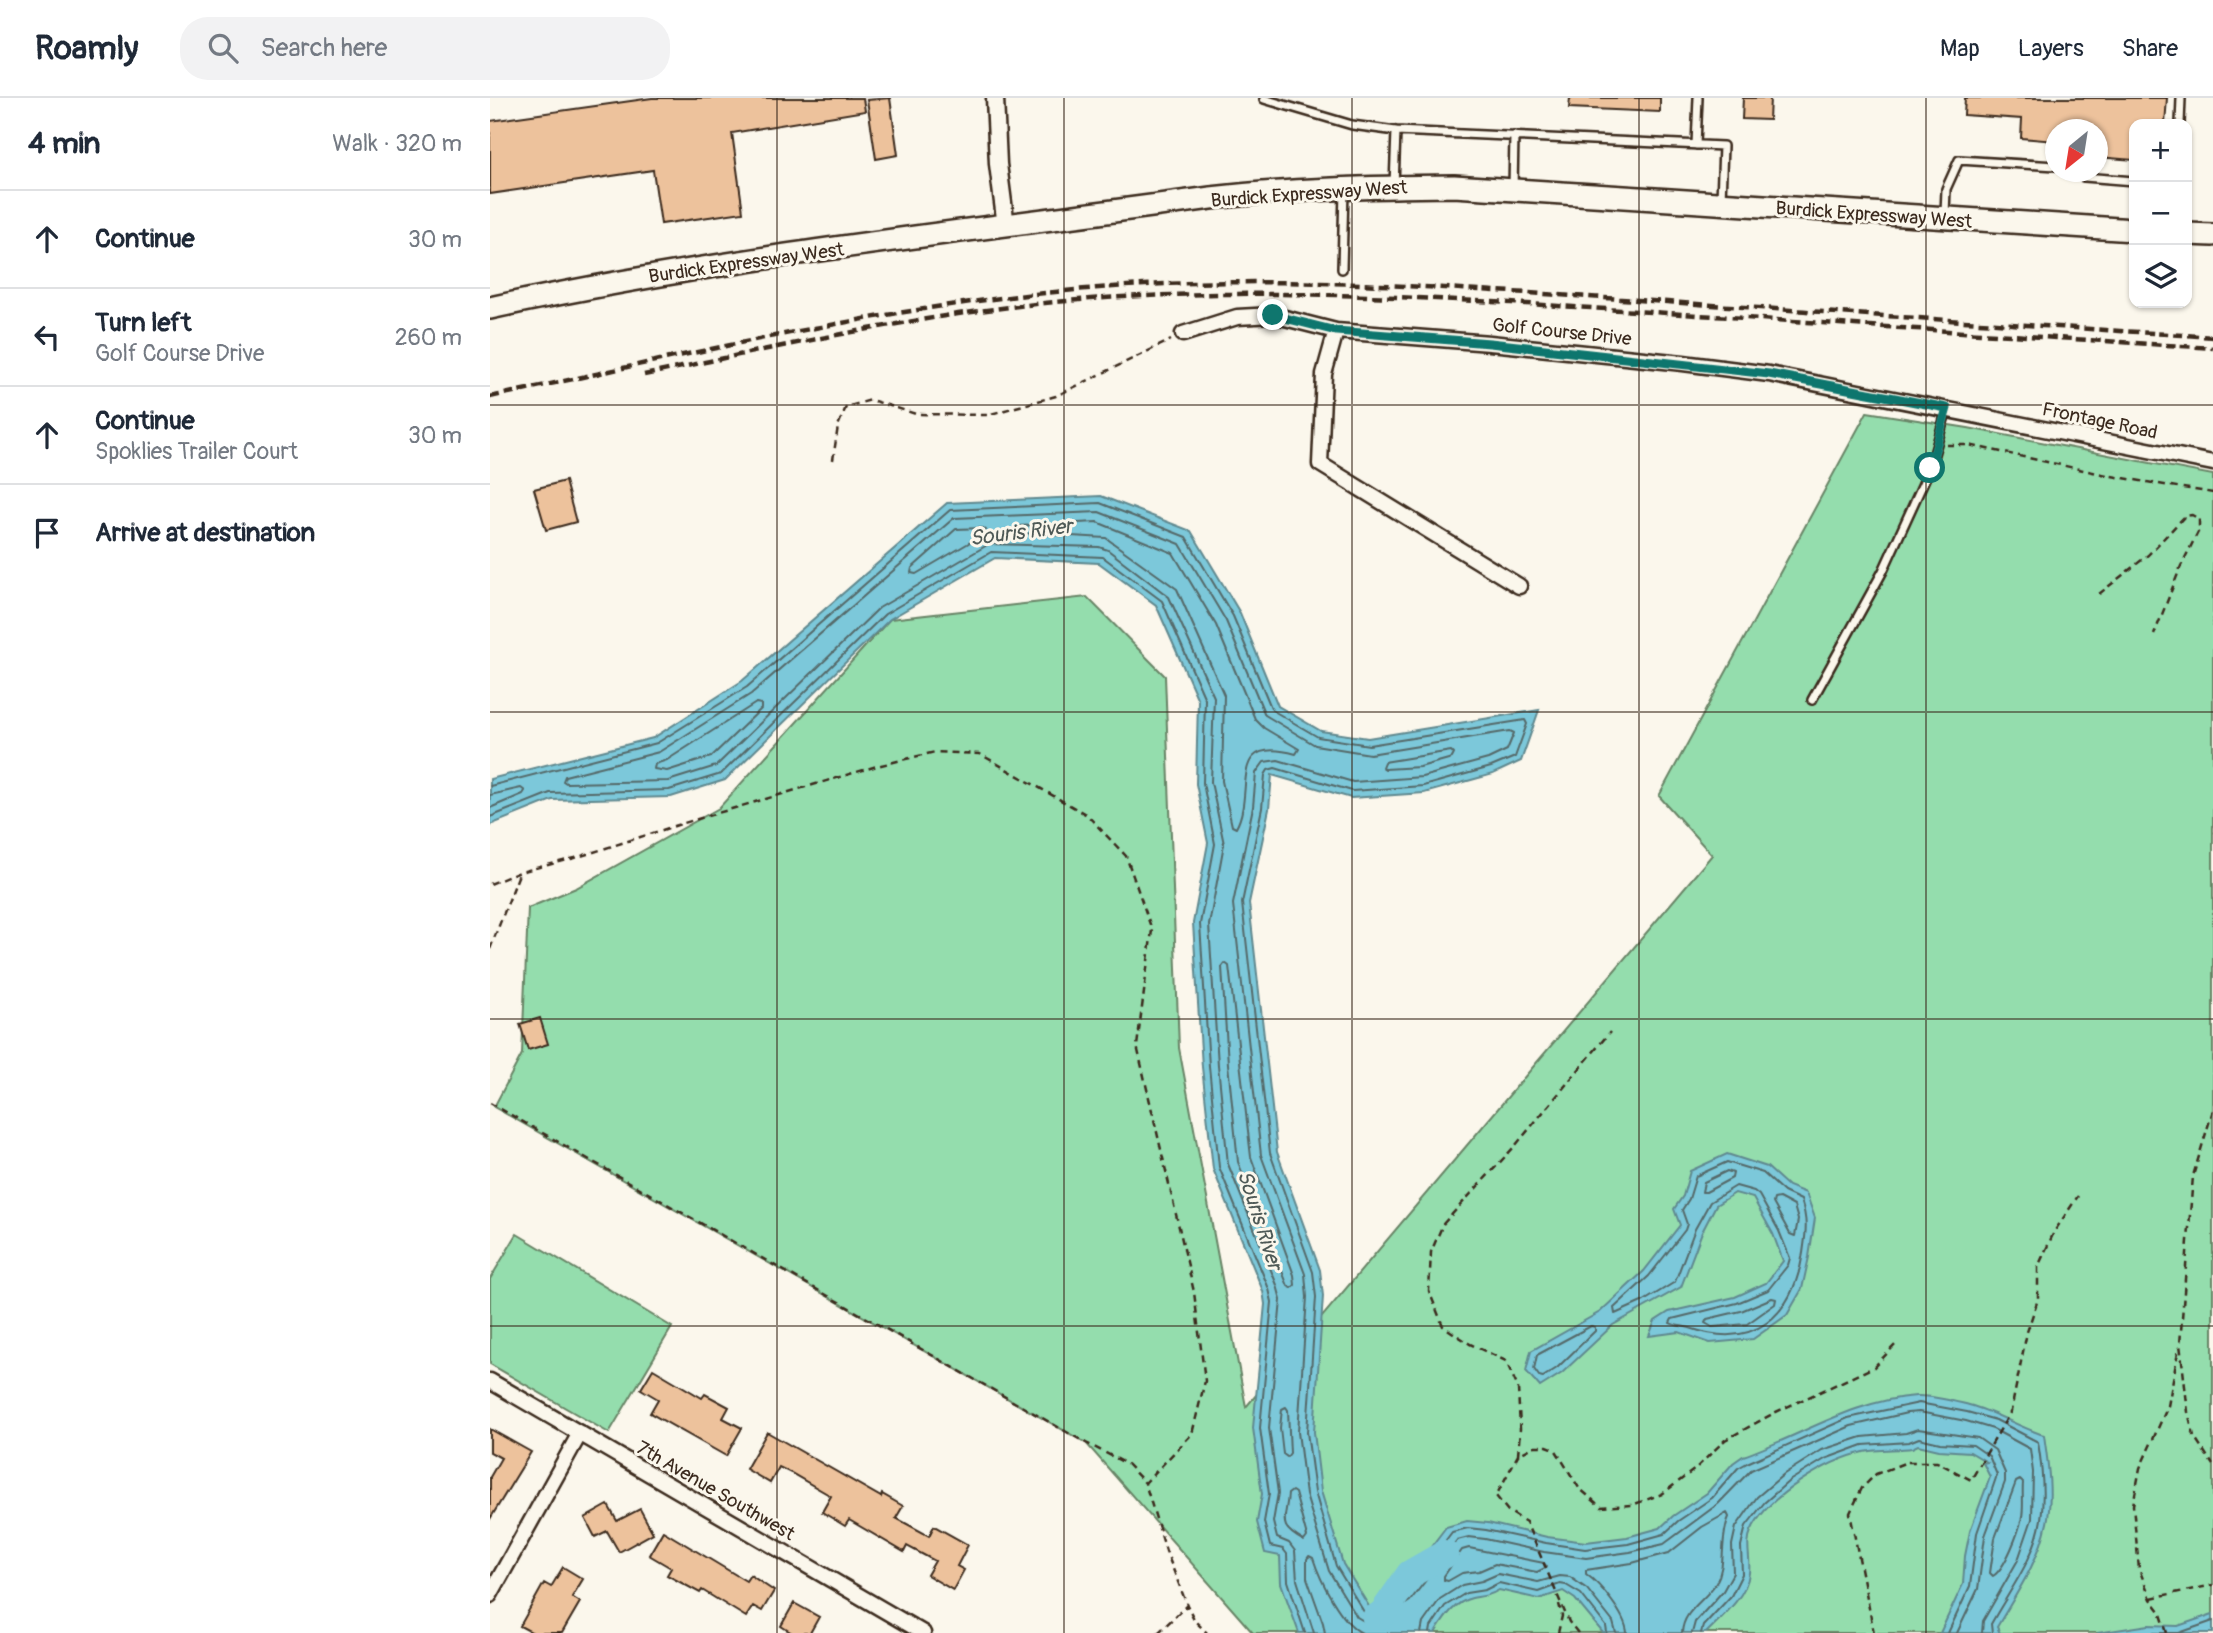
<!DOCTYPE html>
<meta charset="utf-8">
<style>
:root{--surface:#fff;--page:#f2f2f3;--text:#1f2937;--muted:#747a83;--line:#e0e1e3}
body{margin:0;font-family:Pangolin,sans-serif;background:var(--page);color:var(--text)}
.controls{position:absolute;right:21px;top:21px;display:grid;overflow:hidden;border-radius:14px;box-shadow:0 2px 5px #0004}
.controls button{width:63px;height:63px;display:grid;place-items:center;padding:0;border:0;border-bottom:2px solid var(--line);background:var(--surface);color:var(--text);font:35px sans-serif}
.compass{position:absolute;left:1555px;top:21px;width:63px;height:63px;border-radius:50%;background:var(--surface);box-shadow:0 2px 5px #0004;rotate:210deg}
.stop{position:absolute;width:21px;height:21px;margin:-16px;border:5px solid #0f766e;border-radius:50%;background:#fff}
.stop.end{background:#0f766e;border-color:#fff;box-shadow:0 2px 7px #0008}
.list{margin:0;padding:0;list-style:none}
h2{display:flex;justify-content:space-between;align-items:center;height:91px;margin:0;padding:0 28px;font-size:30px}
h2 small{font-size:23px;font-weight:400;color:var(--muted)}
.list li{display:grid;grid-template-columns:46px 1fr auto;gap:21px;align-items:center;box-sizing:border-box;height:98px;padding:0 28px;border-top:2px solid var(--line)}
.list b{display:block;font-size:26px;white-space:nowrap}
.list p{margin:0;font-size:23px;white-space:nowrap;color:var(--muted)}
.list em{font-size:23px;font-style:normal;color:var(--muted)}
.icon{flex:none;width:38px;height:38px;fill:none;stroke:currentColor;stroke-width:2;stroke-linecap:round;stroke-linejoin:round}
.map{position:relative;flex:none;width:1723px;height:1535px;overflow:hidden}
header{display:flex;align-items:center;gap:42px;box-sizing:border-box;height:98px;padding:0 35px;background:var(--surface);border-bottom:2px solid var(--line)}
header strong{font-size:33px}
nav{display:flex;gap:38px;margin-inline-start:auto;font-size:24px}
.search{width:490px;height:63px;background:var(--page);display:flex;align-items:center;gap:18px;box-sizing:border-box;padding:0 24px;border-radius:28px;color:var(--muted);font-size:26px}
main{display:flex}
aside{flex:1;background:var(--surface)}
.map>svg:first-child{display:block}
.green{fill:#94ddad;stroke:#688466;stroke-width:2}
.water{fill:#7bc8da;stroke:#61898f;stroke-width:2}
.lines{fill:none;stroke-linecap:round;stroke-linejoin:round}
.shore{stroke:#556969;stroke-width:2}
.river{stroke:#7bc8da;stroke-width:28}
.building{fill:#edc29c;stroke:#3b2a1e;stroke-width:2}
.service-casing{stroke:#3b2a1e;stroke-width:12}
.minor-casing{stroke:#3b2a1e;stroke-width:19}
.tertiary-casing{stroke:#3b2a1e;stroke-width:21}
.primary-casing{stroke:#3b2a1e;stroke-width:26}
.path{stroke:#3b2a1e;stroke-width:2.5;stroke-dasharray:7 5;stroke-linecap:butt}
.service{stroke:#fbf7ec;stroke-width:7}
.minor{stroke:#fbf7ec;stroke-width:14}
.tertiary{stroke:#fbf7ec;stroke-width:16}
.primary{stroke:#fbf7ec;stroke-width:21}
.rail{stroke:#3b2a1e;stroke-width:4.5;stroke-dasharray:10 5;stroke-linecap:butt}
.route{stroke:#0f766e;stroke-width:9}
.grid{fill:none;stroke:#3b2a1e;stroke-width:2;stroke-opacity:0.55}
.labels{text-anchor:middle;stroke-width:6;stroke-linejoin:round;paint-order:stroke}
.street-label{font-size:19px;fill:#3b2a1e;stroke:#fbf7ec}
.water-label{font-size:21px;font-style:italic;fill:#4e5956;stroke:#fbf7ec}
</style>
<header>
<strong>Roamly</strong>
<div class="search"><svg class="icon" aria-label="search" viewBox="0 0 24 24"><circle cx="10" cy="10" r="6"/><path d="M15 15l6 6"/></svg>Search here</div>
<nav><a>Map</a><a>Layers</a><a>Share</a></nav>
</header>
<main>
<aside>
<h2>4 min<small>Walk · 320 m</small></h2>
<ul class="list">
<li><svg class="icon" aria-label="ahead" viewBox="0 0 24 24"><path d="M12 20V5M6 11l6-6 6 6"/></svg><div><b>Continue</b></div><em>30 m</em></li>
<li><svg class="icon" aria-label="left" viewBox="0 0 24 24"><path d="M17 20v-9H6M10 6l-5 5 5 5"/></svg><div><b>Turn left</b><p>Golf Course Drive</p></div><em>260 m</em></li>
<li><svg class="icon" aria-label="ahead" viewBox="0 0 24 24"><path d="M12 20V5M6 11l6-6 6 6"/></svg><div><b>Continue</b><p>Spoklies Trailer Court</p></div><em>30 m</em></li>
<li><svg class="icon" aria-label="arrive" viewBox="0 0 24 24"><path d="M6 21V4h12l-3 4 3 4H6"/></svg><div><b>Arrive at destination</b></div></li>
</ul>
</aside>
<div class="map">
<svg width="1723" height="1535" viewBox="0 0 1723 1535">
<rect width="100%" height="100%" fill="#fbf7ec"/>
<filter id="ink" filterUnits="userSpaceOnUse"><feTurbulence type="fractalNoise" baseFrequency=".0143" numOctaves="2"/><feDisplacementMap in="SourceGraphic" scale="14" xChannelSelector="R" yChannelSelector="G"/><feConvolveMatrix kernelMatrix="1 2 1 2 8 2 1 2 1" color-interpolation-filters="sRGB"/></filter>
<g filter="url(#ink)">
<path class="green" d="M1377,314l101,16 245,47v1158h-960l-167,-190 -592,-336 28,-53 6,-146 48,-20 143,-80 171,-189 197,-22 78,79 14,372 67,359 466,-552 -53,-59z
M27,1136l155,93 -63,106 -119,-69v-85z"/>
<path class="water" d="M611,398l90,35 49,82 38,93 43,25 47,7 171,-28 -18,51 -28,13 -69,19 -73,5 -79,-23 -3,34 -20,94 28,249 43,118 3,26 -9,136 7,59 22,73 27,44 29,-19 47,-62 21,-6 21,2 59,14 39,5 41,-5 33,-9 13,-12 34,-23 26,-30 10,-7c58,-20 111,-56 173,-60 16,-1 37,5 53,9 27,7 49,22 75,30 4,28 9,60 3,88 -8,38 -31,71 -50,104l3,6h-60l23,-49 2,-28 5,-25 20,-54 -7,-14 4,-1 -17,-10 -31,-2 -21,-5 -6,3c-16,2 -33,1 -48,4 -36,8 -97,44 -113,79 -6,13 0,28 -2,42 -2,23 -28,45 -43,60h-103l-28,-34 -12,-8 -24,8 -40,-9c-10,6 -16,6 -27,8 -18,4 -28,21 -37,35h-136l-18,-50 -1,-27 -15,-3 -8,-31 5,-28 -9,-66 12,-124 -2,-13 -50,-122 -11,-102 -9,-144 15,-80 -12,-59 2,-84 -42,-95 -57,-42 -104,-5 -105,61 -165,161 -54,17 -119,3 -62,25v-46l163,-41 89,-57 205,-178z
M1237,1056l40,13 21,19 18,7 9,25 -6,39 -7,32 -15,26 -34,24 -43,4 -31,-11 -30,4 6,-15 14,-9 66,-15 31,-14 17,-22 -10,-27 -20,-36 -18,-5 -19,12 -14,27 -21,55 -68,38 -51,48 -22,14 -14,-16 5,-20 69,-39 44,-41 36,-46 -6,-16 9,-13 7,-25z
M1723,1516v19h-116l52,-8 29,1z"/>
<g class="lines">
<path class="shore" d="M607,424l76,31 43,72 39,94 9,9 35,21 -3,5c-71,-19 -40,38 -60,74l-4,-2 -10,-45 2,-86 -47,-106 -71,-51 -87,-5 -3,-3 3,-4z
M493,430l3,2 -2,4 -68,40 -5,-1 1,-5 44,-39z
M266,605l5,1v5l-50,48 -44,14 -13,-2 1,-5 12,-4z
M961,653l3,3 -2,4 -32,9 -35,2 -3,-2 2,-5z
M0,688l167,-43 90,-56 203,-177 150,-7 86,34 47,79 39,94 46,27 51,8 156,-25 2,4 -12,33 -24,10 -68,19 -71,5 -77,-23 -7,2 -3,5 -3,33 -20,95 28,250 43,119 3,25 -9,135 8,60 21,74 28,46 7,3 34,-21 47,-62 16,-4 18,2 60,13 39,6 43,-5 36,-10 14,-13 34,-23 26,-30 9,-5 101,-45 71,-15 48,9 29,8 42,22c4,25 7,52 3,77 -5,38 -32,72 -50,105l1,9
M0,697l31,-7 4,3 -2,3 -33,14
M0,719l60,-24 119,-3 52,-16 164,-160 106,-62 112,5 59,44 43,98 -2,84 12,61 -15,80 9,142 10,101 50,122 3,13 -12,126 9,66 -5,28 6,24 13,3 4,5 1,27 17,52
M735,865l4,3 22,191 43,118 1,10 -3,3 -4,-2 -50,-124 -10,-98 -6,-97z
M1237,1064l36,11 21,19 17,8c7,21 5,32 2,53 -10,63 -49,98 -113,75 -7,-2 -15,-2 -20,-5l2,-4 65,-16 31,-13 20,-25 2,-7 -11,-27 -20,-36 -5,-4 -18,-5 -26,16 -15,27 -20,53 -31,19 -29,13 -1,-6 35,-32 36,-46 2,-6 -5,-14 7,-11 7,-23z
M1237,1073l6,2 -1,5 -26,14h-4l2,-10z
M1289,1100l15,8 4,14 -3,16 -5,-2 -17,-31 1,-4z
M1282,1200l4,1 -1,5 -28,20 -35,3 -7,-4 2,-4 34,-8z
M1101,1228l4,1v4l-38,37 -14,9 -4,-1 -5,-7 3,-14z
M796,1309l2,3 2,43 -3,4 -4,-3 -3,-26 2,-19z
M1530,1382l3,3c-1,11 1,23 -1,34 -3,15 -17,52 -29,59l-3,-3 5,-35 21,-56z
M802,1393l3,2 12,44 -3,4c-28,-16 -18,-19 -16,-47z
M979,1450l75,15 3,4 -10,5 -42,-8 -16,7 -17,2 -14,8 -4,-1v-4l18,-26z
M824,1535l-17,-53 -2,-29 -6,-8 -12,-5 -4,-16 5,-29 -9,-65 12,-128 -4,-15 -49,-121 -10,-99 -9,-140 15,-81 -13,-62 3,-85 -45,-100 -61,-47 -9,-3 -110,-3 -110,64 -163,158 -48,15 -102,2 -3,-2 2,-5 94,-24 92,-58 203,-176 145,-6 81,32 46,77 39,94 50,30 55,9 140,-23 4,2 -7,17 -19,9 -66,18 -69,5 -75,-22 -14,2 -8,11 -3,34 -20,97 28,251 44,119 2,23 -9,135 8,63 23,76 28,46 10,6 12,-1 31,-21 47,-61 12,-3 16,2 59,13 42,6 44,-6 34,-8 54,-40 33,-34 100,-44 56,-13 12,-1 47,9 27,8 37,20 3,23 -1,47 -14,41 -35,61 -1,12
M835,1535l-2,-10 -16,-45v-19l2,-3 4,2c7,22 28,65 49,75
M931,1535l2,-10 17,-24 22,-14 20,-4 16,-7 40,8 22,-6 10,1 17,12 26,33 3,11
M940,1535l1,-6 14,-21 21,-13 19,-3 14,-7 39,9 22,-8 6,1 15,9 25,32 1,7
M1137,1535c-1,-18 -27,-49 -41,-59v-4l46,-7 37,-10 33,-26 25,-14 2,4c-10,23 -2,47 -13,66 -11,18 -33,27 -34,50
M1202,1535l3,-11 28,-31 10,-18 -1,-28 4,-18 21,-30 27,-23 38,-24 40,-13 44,-4 12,-4 60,9 17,12 10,23v9l-20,54 -7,53 -21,44
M1211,1535l2,-7 28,-30 11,-22 -1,-28 5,-20 18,-23 25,-22 36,-22 38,-14 46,-3 10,-4 21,5 33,2 16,11 8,19 -20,58 -7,53 -22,47
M1651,1535h38l34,-12"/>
<path class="river" d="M886,1520l7,-5 27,-39 35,-20"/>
</g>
<path class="building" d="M162,0h211l2,13 -133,22 11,79 -82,12 -8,-54 -163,24v-73z
M400,0l8,57 -22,4 -9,-59z
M1080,0h90v14l-91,-4z
M1253,0h27l-1,22 -27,-1z
M1475,0h202l-2,26h-31v36l-37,-3v-27h-42v11l-34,-3 1,-19 -58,-4z
M75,383l11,41 -30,8 -12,-41z
M50,920l8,26 -20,6 -8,-26z
M163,1271l49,29 3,-4 24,13 -6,11 19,10 -16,28 -76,-43 8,-14 -17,-10z
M0,1331l41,23 -41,67v-42l11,-19 -11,-6z
M277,1334l114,65 1,-3 21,12 -7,12 33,18 5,-10 34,19 -11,21 7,4 -11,20 -26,-15 8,-14 -28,-15 -3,6 -55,-32 -4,6 -23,-14 9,-16 -40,-23 -12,-6 -9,16 -24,-14z
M118,1407l9,16 23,-12 13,24 -34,19 -12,-21 -12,6 -10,-19z
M173,1433l83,50 4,-6 24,16 -12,20 -9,-5 -7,11 -44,-27 -2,3 -33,-18 4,-7 -22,-13z
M73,1469l20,12 -11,18 8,5 -18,31h-29l-13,-7 24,-43 7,4z
M304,1505l25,14 -9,16h-18l-11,-7z"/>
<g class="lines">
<defs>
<path id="service" d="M774,1l88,26 44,6
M1690,26l1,-26
M1206,47l2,-47
M1580,74l14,5 50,4
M904,88l2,-55 327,15 -2,54
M1023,91l1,-53
M1455,116l1,-25 13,-29 97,6
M852,171l2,-79
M1322,602l71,-129 47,-103 17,-59"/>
<path id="minor" d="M846,233l-12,43 -4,90 199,122
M693,236l54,-17 36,-2 63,16 154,12 193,20 86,11 444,89
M0,1283l433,252
M0,1497l90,-162"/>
<path id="tertiary" d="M505,0l3,66 8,62"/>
<path id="primary" d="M1697,136l26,1
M0,210c238,-52 480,-77 721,-110 81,-9 161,-11 243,-12l680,44"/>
</defs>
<use href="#service" class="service-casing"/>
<use href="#minor" class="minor-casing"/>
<use href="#tertiary" class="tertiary-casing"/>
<use href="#primary" class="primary-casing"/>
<path class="path" d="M1457,347h22l142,31 102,17
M343,362l5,-34 8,-19 25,-7 45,14 71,1 69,-19 115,-56
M1609,496l49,-39 37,-39 7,-1 7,4v11l-18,36 -27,69
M0,786l30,-12 55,-14 109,-35 193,-57 58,-14 45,2 107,61 39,41 26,74 -15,116 57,246 11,89 -13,53 -47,49 21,68 21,54
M0,851l29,-75
M0,1005l596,340 41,21 18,19
M1723,1012l-20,66 -13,168 8,68 6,24 19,29
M1028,1357l2,-26 -2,-41 -12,-27 -36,-17 -27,-18 -14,-35 2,-39 12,-28 72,-78 95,-114
M1661,1500l62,-13
M668,1535l29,-28 8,16 12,12
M1068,1535l4,-17 -3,-12
M1088,1535l-9,-11 -43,-100 -18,-11 -12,-15 22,-41 17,-9h12l8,3 24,39 22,19 31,-2 30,-11 33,-25 30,-29 51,-28 98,-45 24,-25
M1384,1535l-24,-120 12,-25 14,-14 31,-12h30l34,18 40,-69 16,-79 11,-33v-32l16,-35 24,-36
M1677,1535l-7,-22 -9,-12 -12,-30 -6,-64 7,-37 28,-62 11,-59"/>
<use href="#service" class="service"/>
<use href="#minor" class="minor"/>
<use href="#tertiary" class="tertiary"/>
<use href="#primary" class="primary"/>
<path class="rail" d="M154,277c152,-32 305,-67 461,-77 185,-11 362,2 546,14 188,12 375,24 562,36
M0,299c202,-43 402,-93 609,-109 174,-14 348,0 522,11 197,13 395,25 592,38"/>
</g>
</g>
<g class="lines" filter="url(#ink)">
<path class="route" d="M783,217l63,16 154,12 279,31 178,34 -17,60"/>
</g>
<path class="grid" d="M287,0v1535M574,0v1535M862,0v1535M1149,0v1535M1436,0v1535M0,307h1723M0,614h1723M0,921h1723M0,1228h1723"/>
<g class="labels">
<g class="street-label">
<text transform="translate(819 95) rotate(-4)" y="7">Burdick Expressway West</text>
<text transform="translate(1384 116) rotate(4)" y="7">Burdick Expressway West</text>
<text transform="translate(256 164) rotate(-8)" y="7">Burdick Expressway West</text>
<text transform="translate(1072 233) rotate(6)" y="7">Golf Course Drive</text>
<text transform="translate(1610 322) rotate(12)" y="7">Frontage Road</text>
<text transform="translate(226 1392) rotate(30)" y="7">7th Avenue Southwest</text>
</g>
<g class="water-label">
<text transform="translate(531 434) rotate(-7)" y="7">Souris River</text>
<text transform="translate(770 1122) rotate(72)" y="7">Souris River</text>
</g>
</g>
</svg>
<div class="controls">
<button>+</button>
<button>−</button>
<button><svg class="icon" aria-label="layers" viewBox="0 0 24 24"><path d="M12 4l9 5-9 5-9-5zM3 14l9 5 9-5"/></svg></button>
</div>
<svg class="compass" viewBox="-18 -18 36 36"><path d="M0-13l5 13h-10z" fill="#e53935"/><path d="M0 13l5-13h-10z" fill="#747a83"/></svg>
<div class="stop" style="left:1440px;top:370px"></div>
<div class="stop end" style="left:783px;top:217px"></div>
</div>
</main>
